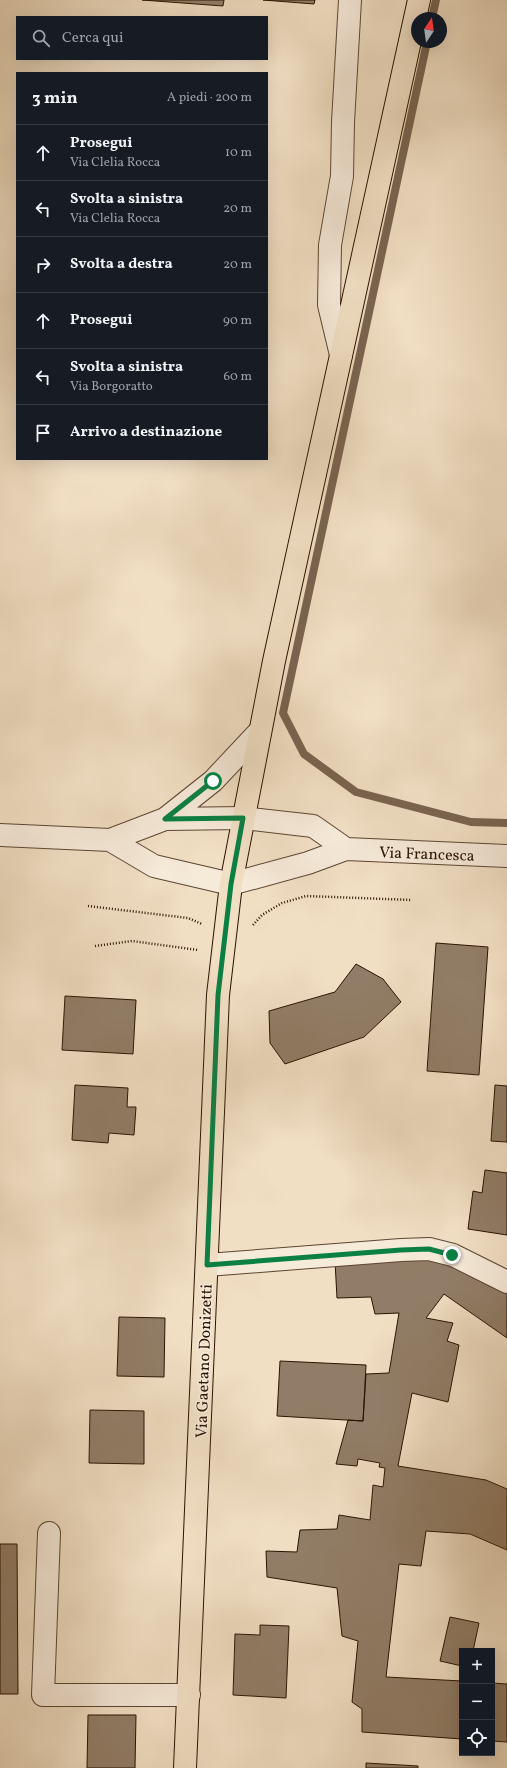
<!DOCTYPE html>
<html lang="it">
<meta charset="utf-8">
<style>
:root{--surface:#171b24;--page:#20242c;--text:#f1f3f6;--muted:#9ea1a6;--line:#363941}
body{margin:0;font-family:Vollkorn,serif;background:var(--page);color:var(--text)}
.controls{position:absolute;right:12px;bottom:12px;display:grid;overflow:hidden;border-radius:0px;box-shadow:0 4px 16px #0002}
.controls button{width:36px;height:36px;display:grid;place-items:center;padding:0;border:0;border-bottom:1px solid var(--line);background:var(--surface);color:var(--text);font:20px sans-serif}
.compass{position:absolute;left:411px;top:12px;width:36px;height:36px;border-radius:50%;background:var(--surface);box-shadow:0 4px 16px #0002;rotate:13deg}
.stop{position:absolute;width:12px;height:12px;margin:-9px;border:3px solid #0b8043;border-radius:50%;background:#fff}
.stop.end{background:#0b8043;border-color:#fff;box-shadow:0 1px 4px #0008}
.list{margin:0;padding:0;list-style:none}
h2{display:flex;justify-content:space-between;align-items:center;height:52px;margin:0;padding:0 16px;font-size:17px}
h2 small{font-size:13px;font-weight:400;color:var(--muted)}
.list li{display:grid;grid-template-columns:26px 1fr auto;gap:12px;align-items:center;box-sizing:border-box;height:56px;padding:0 16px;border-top:1px solid var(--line)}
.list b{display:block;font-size:15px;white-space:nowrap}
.list p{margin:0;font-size:13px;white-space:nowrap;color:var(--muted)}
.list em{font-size:13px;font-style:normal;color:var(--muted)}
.icon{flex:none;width:22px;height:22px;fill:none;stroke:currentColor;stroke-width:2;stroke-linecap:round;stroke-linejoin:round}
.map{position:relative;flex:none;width:507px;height:1768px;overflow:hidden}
.search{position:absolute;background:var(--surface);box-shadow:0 4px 16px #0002;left:16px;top:16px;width:252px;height:44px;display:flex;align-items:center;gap:10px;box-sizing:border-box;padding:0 14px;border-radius:0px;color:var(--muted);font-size:15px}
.panel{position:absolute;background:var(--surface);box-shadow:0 4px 16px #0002;left:16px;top:72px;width:252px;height:388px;border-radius:0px}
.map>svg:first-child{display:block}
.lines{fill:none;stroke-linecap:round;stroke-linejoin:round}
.stream{stroke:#79644f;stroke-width:8}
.building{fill:#917d67;stroke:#2a1302}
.minor-casing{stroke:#5c4632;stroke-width:24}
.major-casing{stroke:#2a1302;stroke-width:24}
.path{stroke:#2a1302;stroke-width:2.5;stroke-dasharray:1 2;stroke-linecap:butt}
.minor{stroke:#f6ead9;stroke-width:22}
.major{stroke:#f1dfc4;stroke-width:22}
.route{stroke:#0b8043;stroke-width:5}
.labels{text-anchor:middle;stroke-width:3;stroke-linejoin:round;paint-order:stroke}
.street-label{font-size:16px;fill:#2a1302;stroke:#f6ead9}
</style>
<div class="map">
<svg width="507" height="1768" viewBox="0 0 507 1768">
<rect width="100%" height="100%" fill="#f1dfc4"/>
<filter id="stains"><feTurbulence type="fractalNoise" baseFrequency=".005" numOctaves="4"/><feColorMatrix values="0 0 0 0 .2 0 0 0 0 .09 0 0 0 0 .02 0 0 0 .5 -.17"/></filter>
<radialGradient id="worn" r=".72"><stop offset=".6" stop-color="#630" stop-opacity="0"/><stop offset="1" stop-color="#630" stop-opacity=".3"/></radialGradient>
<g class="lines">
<path class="stream" d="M432,18l4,-18
M427,42l-144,671 21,41 52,38 115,30 36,1"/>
</g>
<path class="building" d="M142,0h82l-1,6z
M263,0h52l-1,4z
M436,943l52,4 -9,128 -52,-4z
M356,964l27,15 18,23 -37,35 -79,27 -15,-21 -1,-32 66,-19z
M65,996l71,4 -3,54 -71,-4z
M75,1085l53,3 -1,19h9l-2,28 -25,-2 -1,10 -36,-3z
M495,1085l12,1v56l-16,-1z
M485,1170l22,3v62l-39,-6 5,-38 9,2z
M430,1252l77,36v50l-63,-44 -18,24 27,5 -6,18 12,4 -11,57 -36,-9 -14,73 88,14 21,9v61l-37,-16 -44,-3 -5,35 -22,-2 -13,113 76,4v58l-100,-7v-23l-10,-7 6,-61 -16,-5 -5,-48 -70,-11 -1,-26 31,1 3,-22 37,-1 2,-14 31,5 3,-35 10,2 2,-19 -6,-1 1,-4 -22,-4 -1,7 -21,-2 12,-44 15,1 3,-47 23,-1 10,-60 -24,1 -4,-17 -34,1 -2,-37z
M119,1317l46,1 -1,59 -47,-1z
M280,1361l86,4 -3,56 -86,-5z
M90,1410l54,1v53l-55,-1z
M0,1544h17l1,150h-18z
M450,1617l29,6 -6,28h-11v15l-22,-5z
M260,1625l29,1 -3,72 -53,-3 2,-61 25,1z
M492,1683l15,1v58l-15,-1z
M88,1715h48l-1,53h-48z
M366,1763l52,3v2h-52z"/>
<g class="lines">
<defs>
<path id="minor" d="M341,355l-12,-50 1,-60 12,-69 1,-54 7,-122
M165,819l78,-1 70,8 33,23
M0,835l110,5 55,-21 48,-38 47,-50
M110,840l44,26 77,18 77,-21 38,-14 161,7
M207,1265l194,-15 28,-1 24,6 54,27
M49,1533l-6,162h146"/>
<path id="major" d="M185,1768l33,-773 13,-111 43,-223 145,-661"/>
</defs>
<use href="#minor" class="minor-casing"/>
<use href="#major" class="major-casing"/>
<path class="path" d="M88,906l100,12 14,6
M253,925l9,-10 20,-12 24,-7 106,4
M95,946l37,-5 66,9"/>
<use href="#minor" class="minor"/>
<use href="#major" class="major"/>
</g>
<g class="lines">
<path class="route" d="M213,781l-48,38 78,-1 -12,66 -13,111 -11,270 194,-15 28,-1 23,6"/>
</g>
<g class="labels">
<g class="street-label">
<text transform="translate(427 853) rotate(2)" y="6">Via Francesca</text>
<text transform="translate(203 1361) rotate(-88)" y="6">Via Gaetano Donizetti</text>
</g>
</g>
<rect width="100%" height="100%" filter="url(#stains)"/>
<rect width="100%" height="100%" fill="url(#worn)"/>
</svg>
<div class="controls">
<button>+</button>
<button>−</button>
<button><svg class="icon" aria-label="locate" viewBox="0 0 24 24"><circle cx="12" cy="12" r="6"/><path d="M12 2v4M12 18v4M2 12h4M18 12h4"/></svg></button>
</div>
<svg class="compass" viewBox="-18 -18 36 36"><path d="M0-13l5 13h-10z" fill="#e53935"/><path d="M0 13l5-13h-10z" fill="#9ea1a6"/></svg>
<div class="stop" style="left:213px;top:781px"></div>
<div class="stop end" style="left:452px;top:1255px"></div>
<div class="search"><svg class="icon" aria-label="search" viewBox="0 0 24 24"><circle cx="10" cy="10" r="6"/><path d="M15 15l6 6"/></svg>Cerca qui</div>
<section class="panel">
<h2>3 min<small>A piedi · 200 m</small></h2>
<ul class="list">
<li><svg class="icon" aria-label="ahead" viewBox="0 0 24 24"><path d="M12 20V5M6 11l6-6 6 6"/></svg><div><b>Prosegui</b><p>Via Clelia Rocca</p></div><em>10 m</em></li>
<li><svg class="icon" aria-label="left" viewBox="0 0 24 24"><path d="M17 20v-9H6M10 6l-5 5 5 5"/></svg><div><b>Svolta a sinistra</b><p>Via Clelia Rocca</p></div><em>20 m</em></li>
<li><svg class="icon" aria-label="right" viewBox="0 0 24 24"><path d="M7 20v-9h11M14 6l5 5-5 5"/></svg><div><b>Svolta a destra</b></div><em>20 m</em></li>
<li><svg class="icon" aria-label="ahead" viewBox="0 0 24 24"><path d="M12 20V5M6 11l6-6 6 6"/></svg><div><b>Prosegui</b></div><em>90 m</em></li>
<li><svg class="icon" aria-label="left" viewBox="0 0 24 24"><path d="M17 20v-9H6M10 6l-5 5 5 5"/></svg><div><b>Svolta a sinistra</b><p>Via Borgoratto</p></div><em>60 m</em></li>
<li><svg class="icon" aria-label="arrive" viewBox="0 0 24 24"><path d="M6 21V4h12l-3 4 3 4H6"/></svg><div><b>Arrivo a destinazione</b></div></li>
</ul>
</section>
</div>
